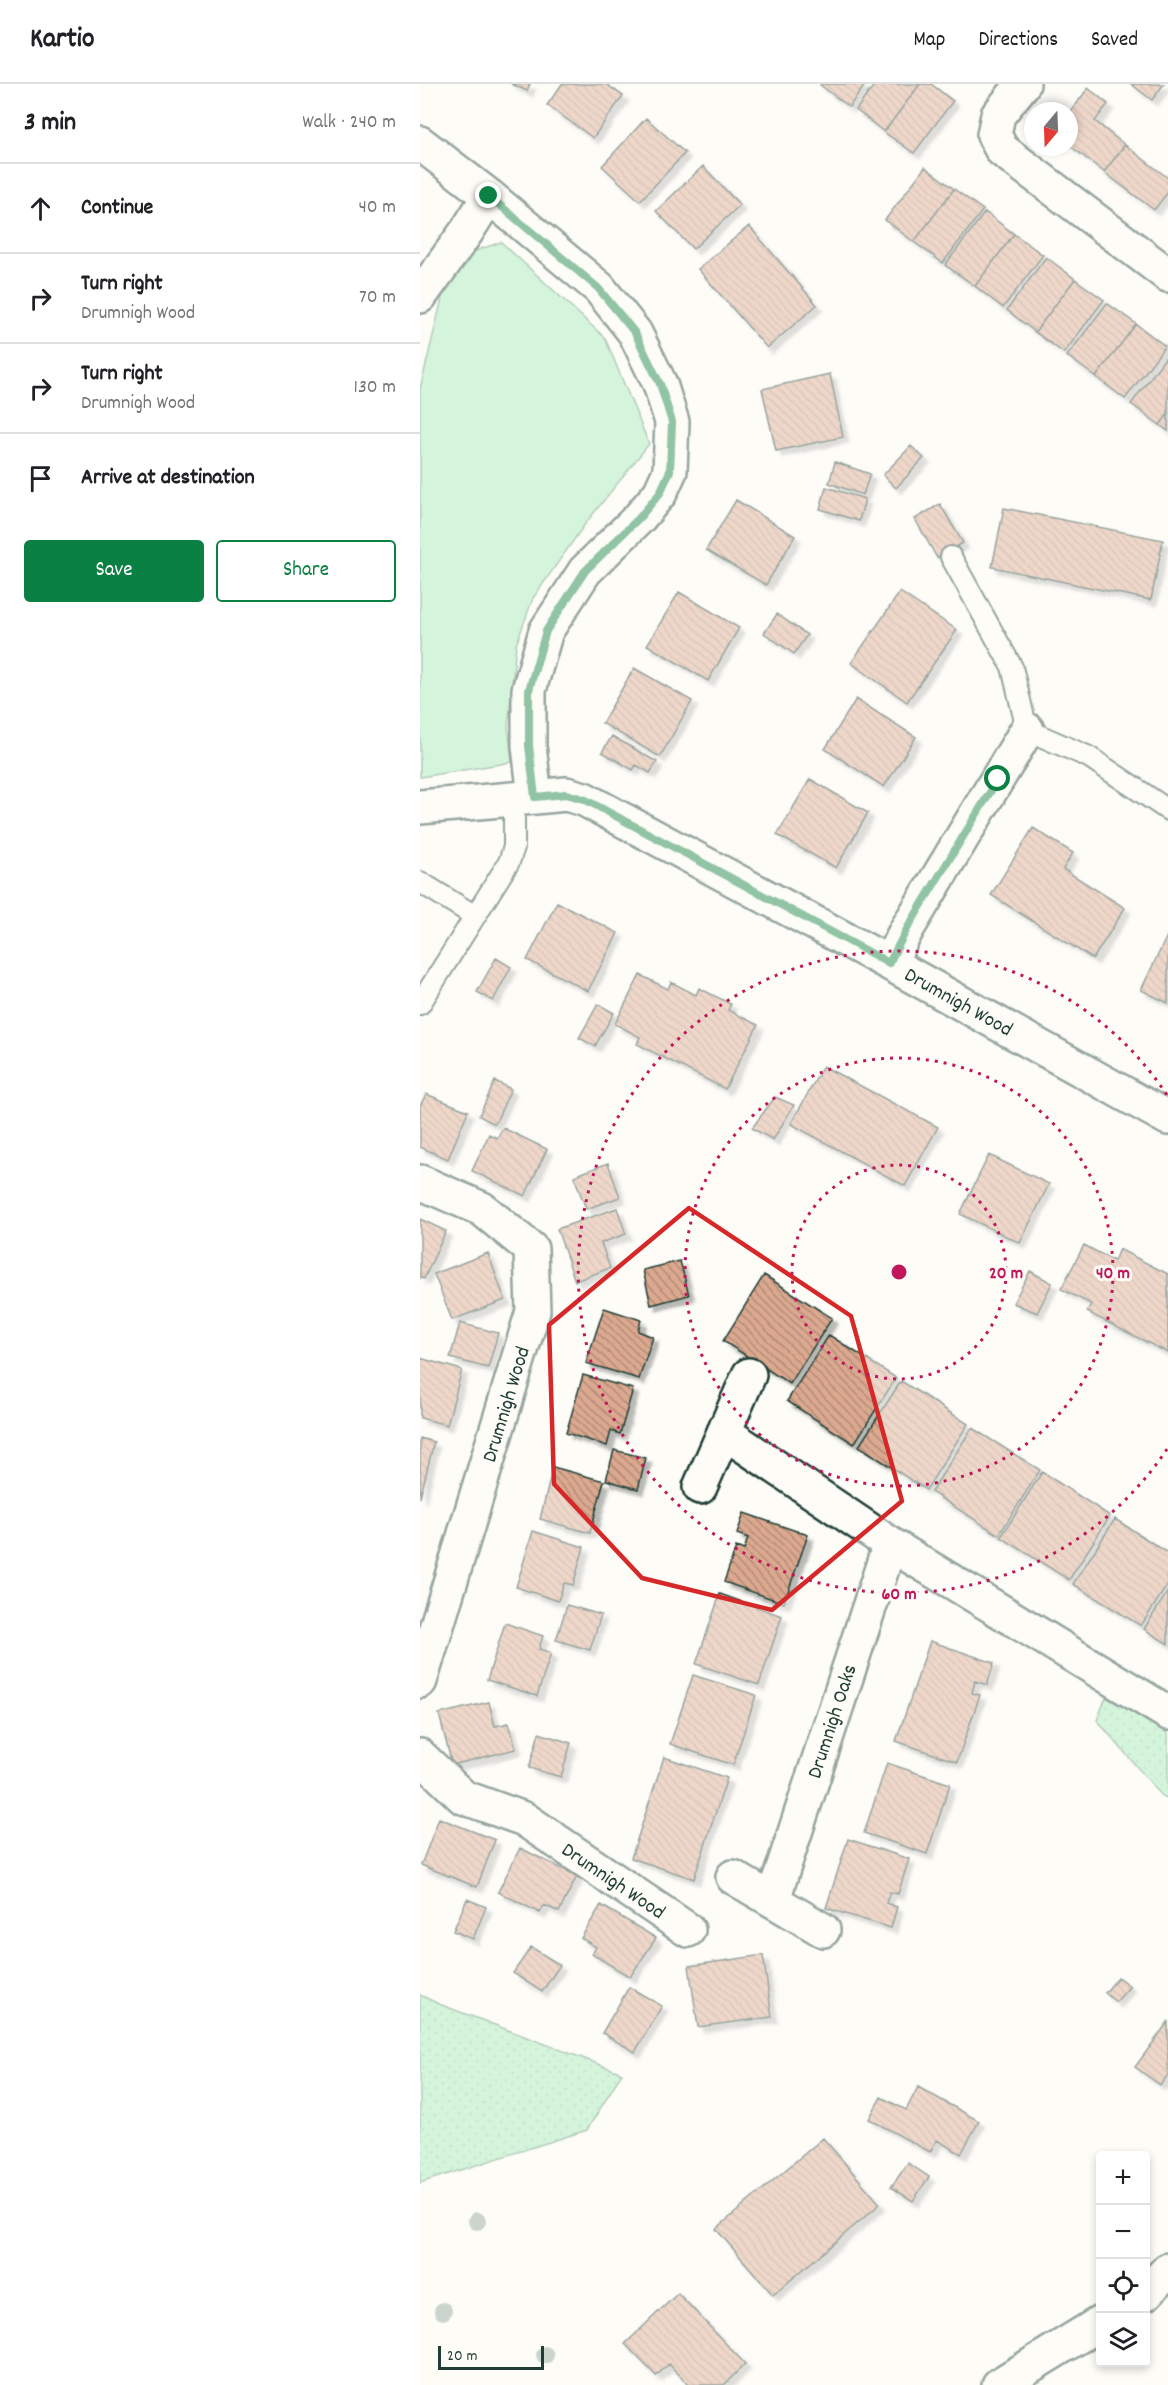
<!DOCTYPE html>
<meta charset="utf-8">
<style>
:root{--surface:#fff;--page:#f2f2f2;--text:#202124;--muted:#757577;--line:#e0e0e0;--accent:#0b8043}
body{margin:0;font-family:Dekko,sans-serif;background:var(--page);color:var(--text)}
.controls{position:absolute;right:18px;bottom:18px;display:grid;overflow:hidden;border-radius:6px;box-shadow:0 3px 9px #0003}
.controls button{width:54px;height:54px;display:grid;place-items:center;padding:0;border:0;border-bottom:2px solid var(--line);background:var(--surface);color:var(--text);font:30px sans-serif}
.compass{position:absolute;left:604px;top:18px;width:54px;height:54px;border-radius:50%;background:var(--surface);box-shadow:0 3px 9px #0003;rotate:199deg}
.scale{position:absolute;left:18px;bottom:15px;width:106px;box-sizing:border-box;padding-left:6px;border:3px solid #1f3d34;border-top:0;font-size:16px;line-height:21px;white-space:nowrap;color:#1f3d34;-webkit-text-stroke:4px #fdfcf7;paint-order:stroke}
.stop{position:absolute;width:18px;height:18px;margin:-14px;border:4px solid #0b8043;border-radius:50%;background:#fff}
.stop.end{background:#0b8043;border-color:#fff;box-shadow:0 2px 6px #0008}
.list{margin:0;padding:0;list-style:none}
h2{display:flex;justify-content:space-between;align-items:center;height:78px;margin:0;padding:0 24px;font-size:26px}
h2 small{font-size:20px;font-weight:400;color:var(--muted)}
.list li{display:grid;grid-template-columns:39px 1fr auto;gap:18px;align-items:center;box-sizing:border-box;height:90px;padding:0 24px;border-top:2px solid var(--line)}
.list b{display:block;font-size:22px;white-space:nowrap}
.list p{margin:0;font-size:20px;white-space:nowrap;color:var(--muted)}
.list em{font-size:20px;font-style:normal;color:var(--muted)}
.actions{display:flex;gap:12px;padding:18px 24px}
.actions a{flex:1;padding:14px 0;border:2px solid var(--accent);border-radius:6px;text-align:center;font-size:21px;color:var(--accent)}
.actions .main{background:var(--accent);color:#fff}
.icon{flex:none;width:33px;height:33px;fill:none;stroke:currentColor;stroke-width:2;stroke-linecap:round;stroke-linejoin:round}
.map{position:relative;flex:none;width:748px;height:2301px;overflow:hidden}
header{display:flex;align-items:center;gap:36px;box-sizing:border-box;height:84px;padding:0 30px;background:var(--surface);border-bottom:2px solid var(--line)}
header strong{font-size:28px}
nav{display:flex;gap:33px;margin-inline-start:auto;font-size:21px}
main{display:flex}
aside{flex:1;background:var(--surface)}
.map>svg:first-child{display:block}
.grass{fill:url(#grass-dots);stroke:#609476;stroke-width:1.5}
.green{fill:#a2ebb8;stroke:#609476;stroke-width:1.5}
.building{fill:url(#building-back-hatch);stroke:#1f3d34;stroke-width:1.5;filter:url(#shadow)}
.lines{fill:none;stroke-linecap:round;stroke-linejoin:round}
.lane-casing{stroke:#1f3d34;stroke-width:24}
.street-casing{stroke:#1f3d34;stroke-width:38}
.secondary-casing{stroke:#1f3d34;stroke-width:38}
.lane{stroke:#fdfcf7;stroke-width:20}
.street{stroke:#fdfcf7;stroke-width:33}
.secondary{stroke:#fdfcf7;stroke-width:33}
.tree{fill:#91a69a}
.route{stroke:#0b8043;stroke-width:8}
.marked{fill:none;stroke:#d62828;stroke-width:4.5;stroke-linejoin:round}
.ring{fill:none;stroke:#c2185b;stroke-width:3;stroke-dasharray:3 6}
.labels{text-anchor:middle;stroke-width:6;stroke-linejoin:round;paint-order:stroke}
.street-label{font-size:21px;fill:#1f3d34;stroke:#fdfcf7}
.centre{fill:#c2185b;stroke:#fdfcf7;stroke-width:3}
.ring-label{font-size:18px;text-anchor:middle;font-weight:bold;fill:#c2185b;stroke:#fdfcf7;stroke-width:6;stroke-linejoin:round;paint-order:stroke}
</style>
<header>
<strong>Kartio</strong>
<nav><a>Map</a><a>Directions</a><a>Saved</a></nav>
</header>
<main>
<aside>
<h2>3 min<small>Walk · 240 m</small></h2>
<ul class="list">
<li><svg class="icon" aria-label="ahead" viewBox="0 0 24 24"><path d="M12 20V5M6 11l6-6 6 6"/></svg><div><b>Continue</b></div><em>40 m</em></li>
<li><svg class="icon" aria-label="right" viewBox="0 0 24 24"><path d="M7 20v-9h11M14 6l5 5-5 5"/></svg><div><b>Turn right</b><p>Drumnigh Wood</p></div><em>70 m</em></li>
<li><svg class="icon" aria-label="right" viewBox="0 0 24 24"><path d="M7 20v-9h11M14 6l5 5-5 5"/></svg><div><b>Turn right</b><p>Drumnigh Wood</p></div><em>130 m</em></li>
<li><svg class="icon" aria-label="arrive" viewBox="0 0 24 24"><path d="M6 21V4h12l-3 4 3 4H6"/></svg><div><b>Arrive at destination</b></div></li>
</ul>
<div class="actions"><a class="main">Save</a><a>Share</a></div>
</aside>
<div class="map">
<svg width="748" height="2301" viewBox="0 0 748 2301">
<defs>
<pattern id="grass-dots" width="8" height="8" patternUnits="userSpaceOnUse" patternTransform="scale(1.5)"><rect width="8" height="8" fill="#a2ebb8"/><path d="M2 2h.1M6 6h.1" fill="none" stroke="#8bca9f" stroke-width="1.8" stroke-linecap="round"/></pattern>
<pattern id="building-back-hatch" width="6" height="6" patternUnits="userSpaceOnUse" patternTransform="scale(1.5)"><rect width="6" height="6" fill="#dca990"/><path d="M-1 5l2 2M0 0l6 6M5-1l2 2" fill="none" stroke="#b28b76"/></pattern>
<filter id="shadow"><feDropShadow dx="5.5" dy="5.5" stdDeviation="1.5" flood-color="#0004"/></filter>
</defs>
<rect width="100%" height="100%" fill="#fdfcf7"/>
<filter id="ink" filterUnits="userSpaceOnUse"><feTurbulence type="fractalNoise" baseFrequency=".0167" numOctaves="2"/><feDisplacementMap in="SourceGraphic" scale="12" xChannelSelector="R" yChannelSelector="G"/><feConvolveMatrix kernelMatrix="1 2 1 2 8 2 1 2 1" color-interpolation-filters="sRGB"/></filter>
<g filter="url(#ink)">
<path class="grass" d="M686,1613l62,36v66l-7,-4 -64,-75z
M0,1911l19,9 183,69 -35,57 -167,53z"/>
<path class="green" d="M81,158l104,96 44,106 -64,80 -52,74 -17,47 -8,81 4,36 -92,15v-388l26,-107 20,-28z"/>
<path class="building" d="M91,0h19l-3,7z
M142,0h44l17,12 -30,42 -46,-33z
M401,0h45l-17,23 -29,-22z
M455,0h45l-36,48 -28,-22z
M500,0h11l22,17 -39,52 -30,-21z
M711,0h33l-12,16z
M668,4l20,16 -13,17 30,24 -21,27 -35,-27v-31z
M226,34l39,35 -45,48 -38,-35z
M705,61l43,33v14l-14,18 -50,-38z
M283,82l37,39 -47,44 -37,-38z
M505,83l29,22 -40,53 -29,-22z
M534,105l29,21 -40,53 -29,-21z
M565,128l29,22 -39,52 -30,-21z
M329,142l68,79 -50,43 -69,-79z
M594,150l29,21 -40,53 -28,-22z
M626,173l29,22 -40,53 -28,-22z
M655,195l29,21 -40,53 -29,-21z
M687,219l29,21 -40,53 -29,-21z
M716,240l29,22 -40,53 -29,-22z
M748,270v60l-8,11 -29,-21z
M410,290l13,63 -67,14 -14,-62z
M748,330v17l-8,-6z
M491,362l13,12 -28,30 -13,-13z
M415,378l35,12 -7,21 -34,-12z
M406,403l39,12 -6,22 -39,-12z
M316,416l59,36 -29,49 -60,-35z
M520,420l23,39 -26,15 -22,-39z
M584,424l159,32 -12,60 -159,-33z
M259,508l60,36 -31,53 -61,-36z
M480,508l57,38 -50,72 -56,-39z
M357,530l30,21 -13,19 -30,-21z
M214,584l58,33 -32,56 -58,-34z
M436,615l60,38 -32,50 -59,-38z
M192,652l45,26 -7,11 -14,-8 -3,5 -31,-18z
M390,695l58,34 -32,55 -59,-33z
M613,744l40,25 -10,16 62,39 -32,51 -102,-64z
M137,818l61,31 -30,58 -61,-31z
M748,850v69l-27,-13z
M76,874l15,9 -18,34 -16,-9z
M220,891l28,14 3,-7 25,13 3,-7 32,16 -3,6 30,15 -33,64 -88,-45 3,-7 -25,-13z
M178,920l16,9 -19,33 -16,-8z
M403,982l115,61 -33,59 -114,-62z
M75,997l16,8 -16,35 -16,-8z
M6,1010l42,17 -20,48 -28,-12v-41z
M355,1013l19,8 -21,35 -21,-12z
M83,1044l44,21 -22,47 -53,-25 17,-37 8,4z
M569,1071l60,29 -29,59 -60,-29z
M188,1079l12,34 -34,12 -12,-33z
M197,1124l9,26 -25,9 9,25 -35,13 -18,-52z
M0,1135l26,12 -22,48 -4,-2z
M664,1161l30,16 5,-12 49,25v79l-81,-41 4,-8 -30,-15z
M68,1169l17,47 -53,20 -18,-46z
M260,1177l9,34 -38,10 -8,-35z
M610,1187l22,12 -15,30 -24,-10z
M344,1191l68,43 -42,66 -67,-43z
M184,1224l37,12 -3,11 15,6 -14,42 -53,-16z
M40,1239l38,10 -10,35 -38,-10z
M409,1251l67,43 -42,66 -67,-43z
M0,1274l42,12 -15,55 -27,-7z
M163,1291l50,14 -13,45 -9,-3 -4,15 -41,-13z
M481,1297l67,43 -42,66 -67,-44z
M552,1344l68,42 -41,65 -68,-43z
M0,1354l14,4 -14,56z
M194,1366l32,8 -8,31 -32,-9z
M133,1383l51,14 -14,52 -50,-14z
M622,1388l68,44 -41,64 -68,-43z
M324,1429l64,22 -24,68 -60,-21 12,-35 8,3 4,-12 -11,-4z
M695,1435l53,34v31l-27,42 -68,-42z
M113,1447l51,16 -11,38 -9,-2 -6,18 -42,-14z
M748,1507v53l-24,-15z
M300,1510l62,22 -23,69 -63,-21z
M147,1521l34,10 -11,35 -34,-10z
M85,1539l38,13 -4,13 12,4 -14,43 -50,-16z
M510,1557l64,22 -7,22 -12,-4 -3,12 8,2 -23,67 -61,-21z
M273,1591l63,20 -23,70 -63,-21z
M69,1618l6,24 14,-3 7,26 -64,16 -13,-51z
M119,1649l32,10 -10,34 -32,-9z
M244,1673l63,21 -33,101 -63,-21z
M467,1679l63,21 -23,70 -63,-21z
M19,1734l56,22 -18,47 -56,-22z
M428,1755l61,20 -11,35 -8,-2 -4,11 11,4 -6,21 -65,-20z
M100,1764l57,28 -18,36 -15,-7 -4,8 -42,-21z
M47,1815l19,8 -13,32 -20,-8z
M181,1821l55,33 -26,39 -38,-23 4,-7 -15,-9z
M111,1863l29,18 -18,27 -29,-19z
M343,1871l9,62 -74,10 -9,-61z
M698,1893l12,9 -14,16 -11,-9z
M209,1903l33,19 -27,46 -33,-19z
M748,1938v53l-8,10 -25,-18z
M498,2003l61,34 -18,33 -24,-14 -7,12 -61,-33 12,-22 25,13z
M403,2054l57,66 -107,91 -57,-66z
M488,2079l21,14 -16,24 -22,-14z
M258,2209l67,71 -21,21h-35l-20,-21 -13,12 -31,-32z"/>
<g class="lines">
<defs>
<path id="lane" d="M531,473l61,110 15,63 62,27 79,53
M0,798l55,34
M0,920l89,-142 5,-15v-48"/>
<path id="street" d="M603,0l-25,31 -4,20 8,15 166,125
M0,59l69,53 110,92 36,45 25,51 12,38 -2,49 -10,22 -21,25 -54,53 -39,60 -17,59v56l6,51 31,-3 18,5 305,164 279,155
M0,212l47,-65 22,-35
M0,723l115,-10
M469,879l18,-34 120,-199
M0,1098l62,27 49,40 2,62 -113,370
M304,1348l166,112 278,169
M280,1403l49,-112
M0,1672l43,41 61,22 164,111
M313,1793l90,53
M353,1815l117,-355"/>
<path id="secondary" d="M726,2209l22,-23
M579,2301l101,-62"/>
</defs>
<use href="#lane" class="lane-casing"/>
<use href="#street" class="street-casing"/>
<use href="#secondary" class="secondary-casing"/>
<use href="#lane" class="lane"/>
<use href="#street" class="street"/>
<use href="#secondary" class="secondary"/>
</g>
<g class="tree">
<circle cx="57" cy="2137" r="9"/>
<circle cx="23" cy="2227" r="9"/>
<circle cx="125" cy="2271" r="9"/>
</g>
</g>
<g class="lines" filter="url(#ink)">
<path class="route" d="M69,112l109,92 37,45 25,51 12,38 -2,49 -10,22 -21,25 -54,53 -39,60 -17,59v56l6,51 31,-3 18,5 305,164 18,-34 91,-150"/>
</g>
<path d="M0 0H748V2301H0ZM269,1124l162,108 51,185 -130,109 -130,-32 -88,-94 -5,-159z" fill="#fdfcf7" fill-opacity=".55" fill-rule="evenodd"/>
<path class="marked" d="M269,1124l162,108 51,185 -130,109 -130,-32 -88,-94 -5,-159z"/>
<g class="ring">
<circle cx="479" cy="1188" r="107"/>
<circle cx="479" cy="1188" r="214"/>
<path d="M747 1365A321 321 0 1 1 747 1011"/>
</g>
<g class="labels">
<g class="street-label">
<text transform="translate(539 917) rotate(29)" y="7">Drumnigh Wood</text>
<text transform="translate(85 1320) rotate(-73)" y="7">Drumnigh Wood</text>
<text transform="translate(411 1637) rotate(-72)" y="7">Drumnigh Oaks</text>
<text transform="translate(194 1796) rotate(34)" y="7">Drumnigh Wood</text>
</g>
</g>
<circle cx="479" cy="1188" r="9" class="centre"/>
<g class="ring-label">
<text x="586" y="1194">20 m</text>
<text x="693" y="1194">40 m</text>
<text x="479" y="1515">60 m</text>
</g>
</svg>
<div class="controls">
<button>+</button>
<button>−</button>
<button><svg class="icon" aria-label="locate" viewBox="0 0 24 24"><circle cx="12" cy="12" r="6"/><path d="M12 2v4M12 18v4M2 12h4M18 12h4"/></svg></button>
<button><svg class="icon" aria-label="layers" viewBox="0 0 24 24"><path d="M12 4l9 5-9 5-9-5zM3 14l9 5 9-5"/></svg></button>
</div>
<svg class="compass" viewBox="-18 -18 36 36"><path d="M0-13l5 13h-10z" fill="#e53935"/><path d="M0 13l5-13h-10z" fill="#757577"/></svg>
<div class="scale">20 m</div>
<div class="stop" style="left:578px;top:695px"></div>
<div class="stop end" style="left:69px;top:112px"></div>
</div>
</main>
